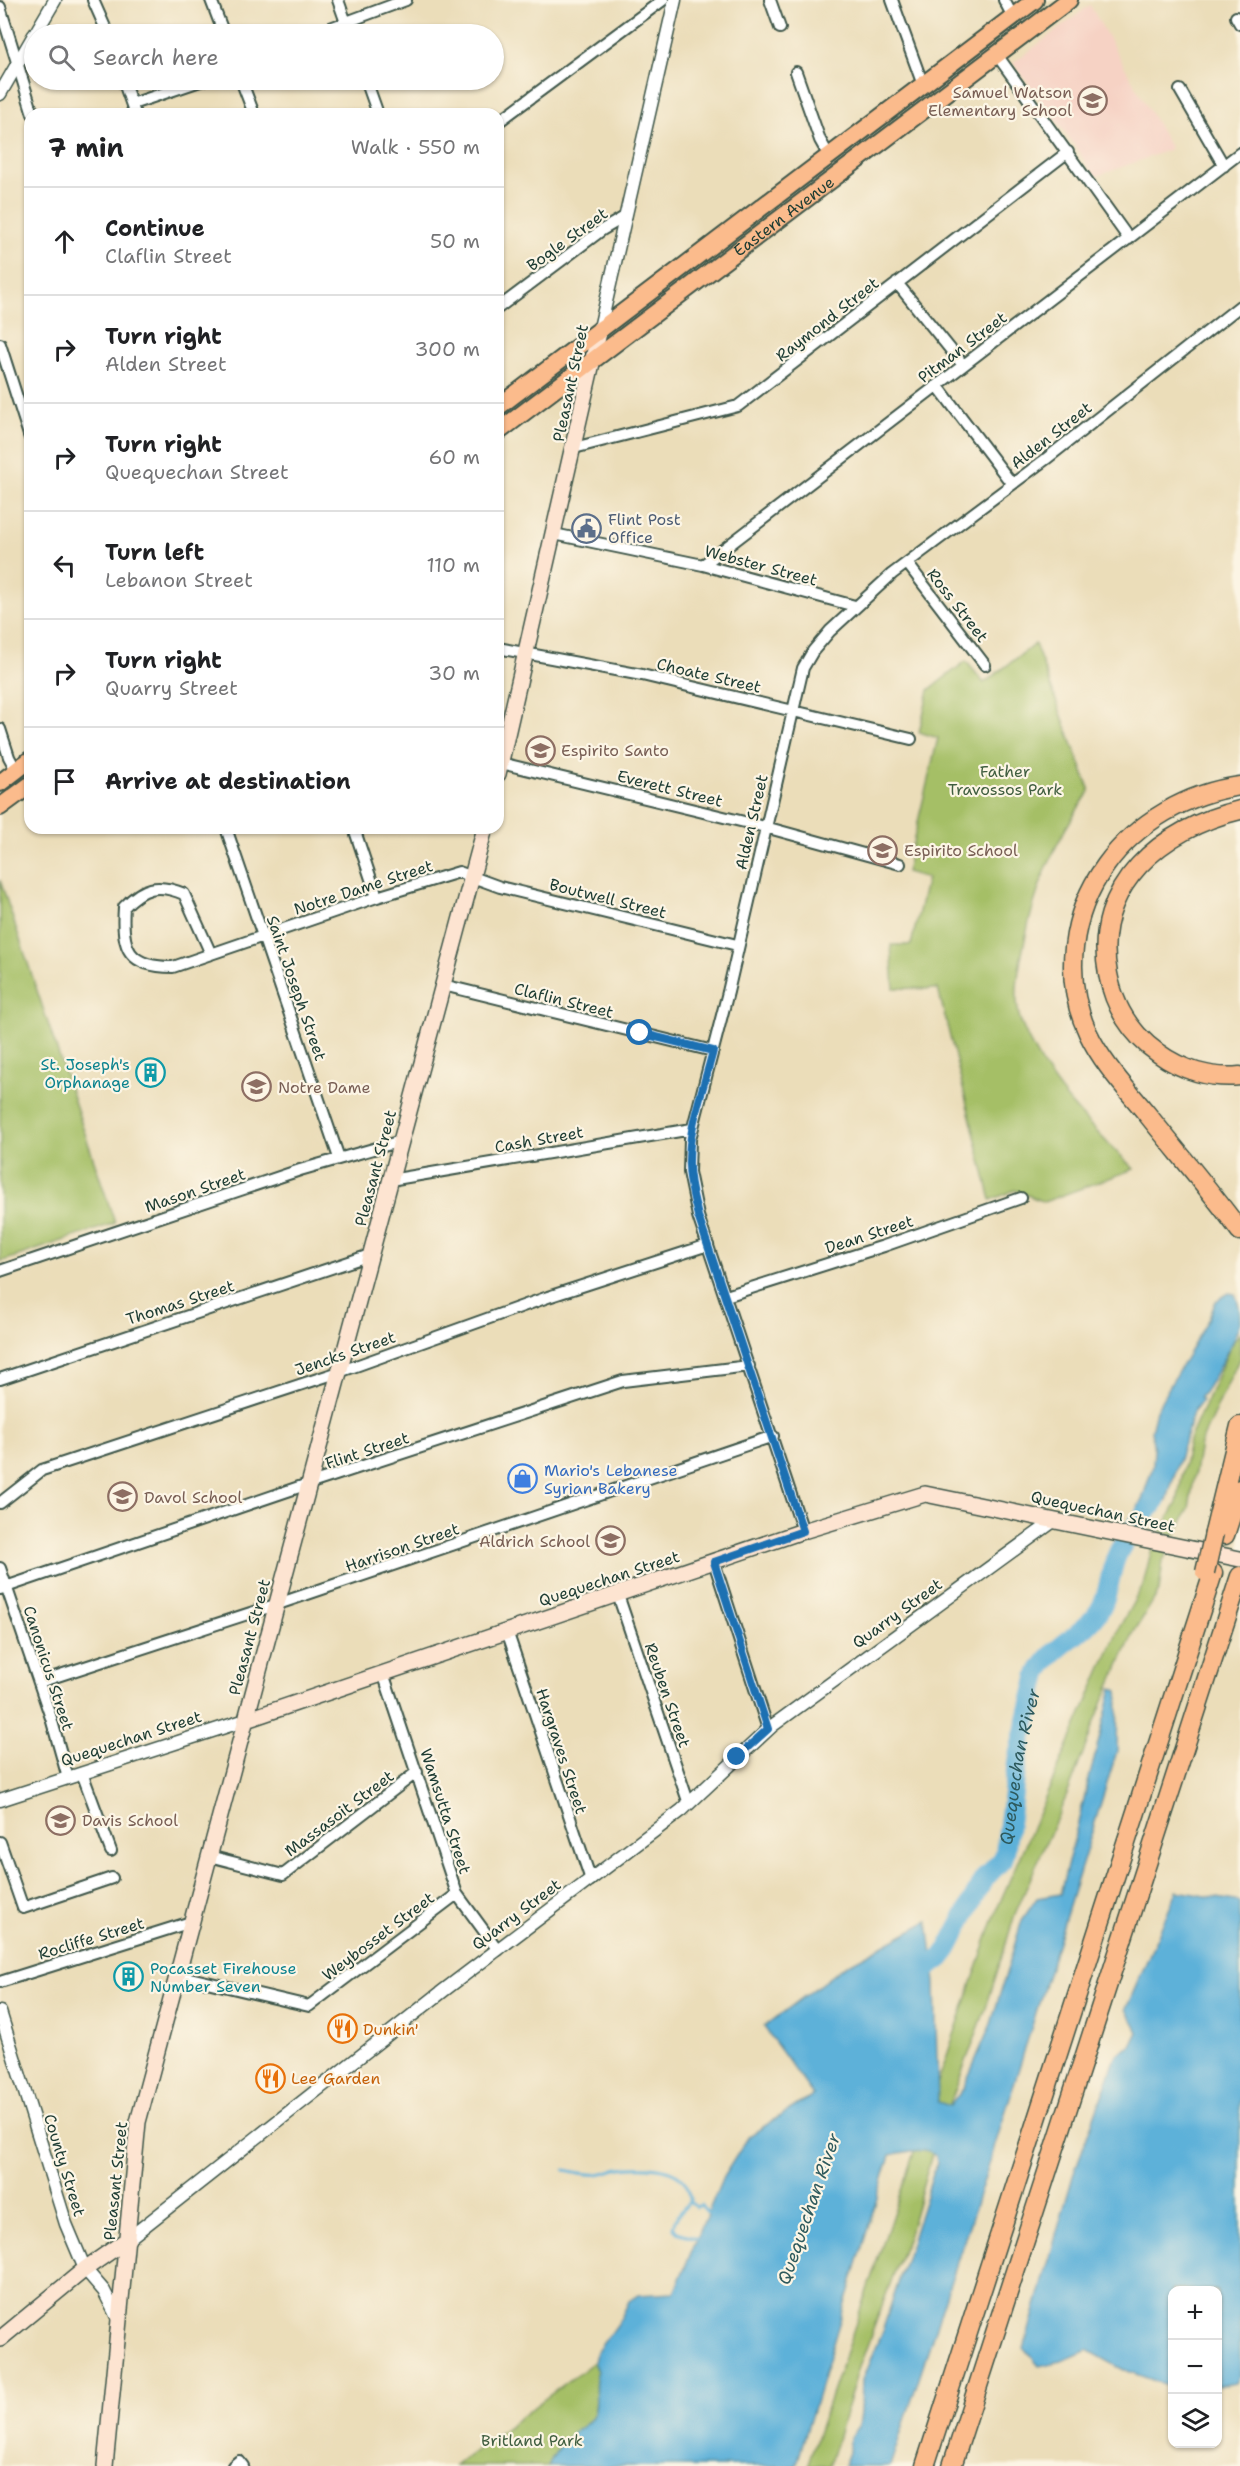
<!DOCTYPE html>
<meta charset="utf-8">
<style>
:root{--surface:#fff;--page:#f2f2f2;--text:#202124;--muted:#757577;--line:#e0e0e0}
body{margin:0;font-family:"Shantell Sans",sans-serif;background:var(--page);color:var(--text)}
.controls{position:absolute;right:18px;bottom:18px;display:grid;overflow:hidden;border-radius:12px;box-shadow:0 2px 4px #0004}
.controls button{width:54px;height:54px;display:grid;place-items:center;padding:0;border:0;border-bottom:2px solid var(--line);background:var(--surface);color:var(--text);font:30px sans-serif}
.stop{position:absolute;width:18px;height:18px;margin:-14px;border:4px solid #1f6fb2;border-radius:50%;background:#fff}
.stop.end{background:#1f6fb2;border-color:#fff;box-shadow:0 2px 6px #0008}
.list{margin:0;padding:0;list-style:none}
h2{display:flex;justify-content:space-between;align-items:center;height:78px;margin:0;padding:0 24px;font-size:26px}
h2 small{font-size:20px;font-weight:400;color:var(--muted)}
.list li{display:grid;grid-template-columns:39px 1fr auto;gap:18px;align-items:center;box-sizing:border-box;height:108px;padding:0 24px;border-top:2px solid var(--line)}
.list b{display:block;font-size:22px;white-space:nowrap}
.list p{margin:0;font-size:20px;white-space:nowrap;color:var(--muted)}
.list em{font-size:20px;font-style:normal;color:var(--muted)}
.icon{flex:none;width:33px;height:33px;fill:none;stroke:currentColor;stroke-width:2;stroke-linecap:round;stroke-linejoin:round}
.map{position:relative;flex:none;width:1240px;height:2466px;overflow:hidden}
.search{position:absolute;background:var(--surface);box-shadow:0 2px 4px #0004;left:24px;top:24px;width:480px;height:66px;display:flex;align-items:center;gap:15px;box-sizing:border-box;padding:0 21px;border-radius:33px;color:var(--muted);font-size:22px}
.panel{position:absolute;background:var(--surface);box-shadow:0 2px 4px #0004;left:24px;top:108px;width:480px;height:726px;border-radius:18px}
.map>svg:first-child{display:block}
.built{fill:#f6d2c4}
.green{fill:#a5bf66;stroke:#627e4d;stroke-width:1.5}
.water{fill:#5db1d9;stroke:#3e7786;stroke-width:1.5}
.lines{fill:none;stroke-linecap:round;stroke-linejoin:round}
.stream{stroke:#5db1d9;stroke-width:3}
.river{stroke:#5db1d9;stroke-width:20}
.minor-casing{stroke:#3e5548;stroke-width:14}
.tertiary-casing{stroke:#3e5548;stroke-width:15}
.secondary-casing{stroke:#3e5548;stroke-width:18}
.primary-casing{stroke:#3e5548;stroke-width:20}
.motorway-casing{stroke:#3e5548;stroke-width:21}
.minor{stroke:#fff;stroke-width:10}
.tertiary{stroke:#fff;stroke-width:12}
.secondary{stroke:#fde4d1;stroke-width:15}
.primary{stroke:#fbbb8c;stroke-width:16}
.motorway{stroke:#fbbb8c;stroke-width:18}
.motorway-bridge-casing{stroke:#3e5548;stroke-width:21;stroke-linecap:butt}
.motorway-bridge{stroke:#fbbb8c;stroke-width:18}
.route{stroke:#1f6fb2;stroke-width:8}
.labels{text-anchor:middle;stroke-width:4.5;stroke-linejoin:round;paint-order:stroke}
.education-label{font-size:16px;fill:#785e54;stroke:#fcf5e5;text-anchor:start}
.street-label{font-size:16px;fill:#1f3d34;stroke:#fcf5e5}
.service-label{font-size:16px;fill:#4e5e75;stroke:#fcf5e5;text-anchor:start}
.park-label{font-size:16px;fill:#405e40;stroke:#fcf5e5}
.culture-label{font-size:16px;fill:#0d838f;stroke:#fcf5e5;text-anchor:end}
.shop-label{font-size:16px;fill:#366cbe;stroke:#fcf5e5;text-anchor:start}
.food-label{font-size:16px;fill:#c56008;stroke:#fcf5e5;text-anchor:start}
.water-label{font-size:18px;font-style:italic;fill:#2e5a5d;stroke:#fcf5e5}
</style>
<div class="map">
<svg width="1240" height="2466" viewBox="0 0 1240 2466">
<rect width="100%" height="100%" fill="#fcf5e5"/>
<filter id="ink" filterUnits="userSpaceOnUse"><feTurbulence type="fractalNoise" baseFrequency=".0167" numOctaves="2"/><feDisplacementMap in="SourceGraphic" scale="12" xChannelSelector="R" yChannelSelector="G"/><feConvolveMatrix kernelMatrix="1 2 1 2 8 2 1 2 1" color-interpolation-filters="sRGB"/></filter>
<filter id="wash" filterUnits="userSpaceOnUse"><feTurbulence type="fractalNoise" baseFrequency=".008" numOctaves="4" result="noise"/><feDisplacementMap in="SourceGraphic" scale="24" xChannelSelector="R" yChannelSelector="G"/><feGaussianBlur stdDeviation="1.35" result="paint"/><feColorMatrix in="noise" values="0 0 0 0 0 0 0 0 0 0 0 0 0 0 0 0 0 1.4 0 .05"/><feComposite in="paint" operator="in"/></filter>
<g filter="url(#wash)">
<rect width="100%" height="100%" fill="#ebddb9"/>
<path class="built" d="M1090,5l81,144 -76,28 -25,-38 -57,-76z"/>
<path class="green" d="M1035,644l55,147c-37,51 -55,97 -67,158 -5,23 -10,51 -2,73 23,60 68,103 113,147l-90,33 -29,-12 -24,10 -53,-211 -44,-1 -3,-43h20l16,-67 -21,-6 32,-134 -19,-6 10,-42 37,-29 18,22z
M0,880l115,343 -115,39z
M1240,1333v24l-40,87 -11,64 -14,28 -14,-5 16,-28 12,-63 43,-97z
M1152,1548l16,4 -5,9 -4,30 -25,41 -33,74 -32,84 -54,124 -29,94 -51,136 -26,89 -51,137 -29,96h-22l190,-557 122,-281 24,-43z
M594,2362l4,9c-6,14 1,28 -4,42 -6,14 -18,15 -27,25 -8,8 -14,18 -19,28h-93z"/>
<path class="water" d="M1229,1293l6,1c4,8 5,17 5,27 -2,12 -32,70 -41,77l3,2 -9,12 -26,88 -19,22 -15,-6 9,-16 11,-34 1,-16 -3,-19 5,-21 53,-92 7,-17z
M1112,1688l6,3 -1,60 -129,417 -98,298h-46l5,-14 1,-15 9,-12 2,-12 1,-33 21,-51 54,-167 -1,-6c-14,-10 -30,-4 -46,-1l-94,311h-248c5,-10 11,-20 19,-28 9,-10 21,-11 27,-25 5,-14 -2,-28 4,-42l-4,-9 2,-9 25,-35 8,-17 9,-6 36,-2 49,-116 26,-41 64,-41 -49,-68 78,-59 86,-47 7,62 3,119 12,4 13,-17 28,-65 31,-104 15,-22 23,-4z
M1177,1891l63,11v473l-4,8 -18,3v-96h-46v97l-50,-18 -34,-19 -26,11 -23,5 -15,-18 49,-172 44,-122 14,-8 7,-14 -12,-23z"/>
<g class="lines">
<path class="stream" d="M565,2170c11,2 21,5 32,4 8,0 15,-5 23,-6 26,-3 70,-4 70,32l-15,20 -2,7 4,5 20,6
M688,2202l8,5 5,-2 7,8"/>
<path class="river" id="s1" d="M912,1980l29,-22 7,-9 35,-69 20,-21 2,-6 13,-97 20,-82c13,-28 45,-38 61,-63 11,-17 10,-40 19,-58 9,-19 26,-36 38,-53"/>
</g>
</g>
<g filter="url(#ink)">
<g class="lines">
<defs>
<path id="minor" d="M93,0l15,34
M211,0l13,34
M338,0l12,34
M770,0l10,28
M892,0l31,85
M1004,0l9,17
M0,7l33,107
M1236,17l4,7
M314,34l92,-34
M997,55l132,184
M796,72l24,68 9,16
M123,80l12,34
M241,80l13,34
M366,80l12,34
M1180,90l44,76
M132,104l71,-24
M498,122l165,-122
M897,283l66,82
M498,308l104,-78 24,-14
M0,344l30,94
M937,385l75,99
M574,448l164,-42 330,-254
M554,534l149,31 152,41
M907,563l78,102
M703,565l537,-412
M498,648l144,27 269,64
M0,729l9,28 7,13
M501,763l264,64 135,37
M226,828l113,330
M354,828l23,69
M211,954l-27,-60c-27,-11 -41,-7 -60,13 -3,43 5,60 49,60l204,-70 82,-25 41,15 237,58
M443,985l270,66
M390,1180l302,-51
M0,1271l300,-101 101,-29
M726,1296l158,-50 137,-48
M0,1379l370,-124
M0,1503l42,-33 297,-98 209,-75 160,-52
M803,1531l-105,-315 -9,-44 1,-33 38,-147 75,-324 10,-17 17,-20 62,-57 154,-115 194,-153
M714,1562l54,167
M0,1568l51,150 17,60
M0,1589l308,-105 315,-103 126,-15
M618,1595l71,209
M507,1631l84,249
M383,1673l74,221 41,56
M39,1682l236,-77 498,-169
M82,1773l29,78
M0,1842l23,66 89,-30
M209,1856l74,19 134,-103
M177,1975l132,31 148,-112
M0,1982l191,-60
M233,2466l6,-5 4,5"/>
<path id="tertiary" d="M35,34l20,-34
M0,94l34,-59
M600,328l75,-328
M0,1800l246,-80
M0,2012l66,212 19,45 19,22 14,28
M128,2239l315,-248 239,-181 90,-84 283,-206"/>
<path id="secondary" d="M498,774l102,-446
M246,1720l557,-189 122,-37 315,65
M0,2339l85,-70 43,-30
M105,2466l33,-344 347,-1294"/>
<g id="primary">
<path d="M498,407l537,-407"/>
<path id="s2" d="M498,432l571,-432"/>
<path d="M0,783l30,-23"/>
<path d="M0,807l30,-22"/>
</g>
<path id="motorway" d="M1240,786c-52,7 -103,36 -134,79 -35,48 -44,113 -18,168 14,30 38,55 59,81 31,39 64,77 93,117
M1240,810c-77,18 -149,76 -132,164 6,32 23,60 50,79 23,17 53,26 82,23
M1214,1533l26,-107
M1225,1535l15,-46
M925,2466l288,-893
M952,2466l288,-890"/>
</defs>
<use href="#minor" class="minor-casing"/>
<use href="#tertiary" class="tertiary-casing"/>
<use href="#secondary" class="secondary-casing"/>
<use href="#primary" class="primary-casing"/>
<use href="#motorway" class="motorway-casing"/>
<use href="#minor" class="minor"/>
<use href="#tertiary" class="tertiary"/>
<use href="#secondary" class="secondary"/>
<use href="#primary" class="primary"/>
<use href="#motorway" class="motorway"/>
<defs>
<path id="motorway-bridge" d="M1205,1572l9,-39"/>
</defs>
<use href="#motorway-bridge" class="motorway-bridge-casing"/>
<use href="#motorway-bridge" class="motorway-bridge"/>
</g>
</g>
<g class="lines" filter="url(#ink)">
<path class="route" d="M640,1033l73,18c-9,36 -25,76 -24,114 0,18 5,34 9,51l105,315 -89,31 54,167 -31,28"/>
</g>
<defs>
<symbol id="school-ring" viewBox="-11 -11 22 22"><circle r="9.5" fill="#fcf5e5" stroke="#8d6e63" stroke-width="1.5"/><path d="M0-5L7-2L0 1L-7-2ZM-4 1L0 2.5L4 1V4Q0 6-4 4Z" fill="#8d6e63"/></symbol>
<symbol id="civic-ring" viewBox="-11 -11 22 22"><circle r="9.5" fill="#fcf5e5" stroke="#5c6f8a" stroke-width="1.5"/><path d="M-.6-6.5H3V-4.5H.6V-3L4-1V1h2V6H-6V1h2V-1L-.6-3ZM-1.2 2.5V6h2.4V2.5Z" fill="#5c6f8a"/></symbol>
<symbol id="building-ring" viewBox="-11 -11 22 22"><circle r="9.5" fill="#fcf5e5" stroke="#0f9aa8" stroke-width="1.5"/><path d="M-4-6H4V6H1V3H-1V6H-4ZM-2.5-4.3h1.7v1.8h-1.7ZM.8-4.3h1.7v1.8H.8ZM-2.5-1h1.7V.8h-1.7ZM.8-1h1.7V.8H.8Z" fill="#0f9aa8"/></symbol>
<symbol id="shop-ring" viewBox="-11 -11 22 22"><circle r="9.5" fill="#fcf5e5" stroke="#3f7fe0" stroke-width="1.5"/><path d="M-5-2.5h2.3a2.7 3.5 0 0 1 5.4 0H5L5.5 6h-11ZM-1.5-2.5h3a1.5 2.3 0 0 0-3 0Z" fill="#3f7fe0"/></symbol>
<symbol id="restaurant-ring" viewBox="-11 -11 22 22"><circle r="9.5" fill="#fcf5e5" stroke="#e8710a" stroke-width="1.5"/><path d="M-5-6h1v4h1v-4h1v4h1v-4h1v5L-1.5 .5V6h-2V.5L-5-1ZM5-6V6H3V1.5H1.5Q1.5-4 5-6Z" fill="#e8710a"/></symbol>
</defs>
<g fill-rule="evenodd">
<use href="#school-ring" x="1076" y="84" width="33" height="33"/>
<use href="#civic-ring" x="570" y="512" width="33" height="33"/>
<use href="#school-ring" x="524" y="734" width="33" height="33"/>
<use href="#school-ring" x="866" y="834" width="33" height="33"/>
<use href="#building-ring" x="134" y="1056" width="33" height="33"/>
<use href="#school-ring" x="240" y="1070" width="33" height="33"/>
<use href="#shop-ring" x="506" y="1462" width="33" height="33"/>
<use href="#school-ring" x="106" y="1480" width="33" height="33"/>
<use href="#school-ring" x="594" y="1524" width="33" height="33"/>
<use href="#school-ring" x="44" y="1804" width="33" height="33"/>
<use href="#building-ring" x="112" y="1960" width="33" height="33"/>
<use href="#restaurant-ring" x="326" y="2012" width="33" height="33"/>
<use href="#restaurant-ring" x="254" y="2062" width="33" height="33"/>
</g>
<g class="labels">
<g class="education-label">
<text x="1072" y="98" text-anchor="end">Samuel Watson<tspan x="1072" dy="18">Elementary School</tspan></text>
<text x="561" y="756">Espirito Santo</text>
<text x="904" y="856">Espirito School</text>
<text x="278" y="1093">Notre Dame</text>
<text x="144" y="1503">Davol School</text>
<text x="590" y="1547" text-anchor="end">Aldrich School</text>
<text x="82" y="1826">Davis School</text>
</g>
<g class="street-label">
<text dy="6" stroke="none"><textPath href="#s2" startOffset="358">Eastern Avenue</textPath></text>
<text transform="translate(567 239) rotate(-36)" y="6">Bogle Street</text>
<text transform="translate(827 319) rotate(-38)" y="6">Raymond Street</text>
<text transform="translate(962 347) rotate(-37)" y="6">Pitman Street</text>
<text transform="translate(570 383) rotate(-78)" y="6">Pleasant Street</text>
<text transform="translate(1051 435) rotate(-38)" y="6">Alden Street</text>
<text transform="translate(761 565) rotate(15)" y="6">Webster Street</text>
<text transform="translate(958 605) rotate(52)" y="6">Ross Street</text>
<text transform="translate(709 675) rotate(13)" y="6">Choate Street</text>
<text transform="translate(670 788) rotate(14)" y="6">Everett Street</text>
<text transform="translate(751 822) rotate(-77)" y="6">Alden Street</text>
<text transform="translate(363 887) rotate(-18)" y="6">Notre Dame Street</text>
<text transform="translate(608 898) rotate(14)" y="6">Boutwell Street</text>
<text transform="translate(297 988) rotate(71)" y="6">Saint Joseph Street</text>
<text transform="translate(564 1000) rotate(14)" y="6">Claflin Street</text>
<text transform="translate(539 1139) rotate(-10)" y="6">Cash Street</text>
<text transform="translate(375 1168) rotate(-75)" y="6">Pleasant Street</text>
<text transform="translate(195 1190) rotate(-19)" y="6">Mason Street</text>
<text transform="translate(869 1234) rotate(-18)" y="6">Dean Street</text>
<text transform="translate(180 1302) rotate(-18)" y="6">Thomas Street</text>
<text transform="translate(345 1353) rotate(-19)" y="6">Jencks Street</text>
<text transform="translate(367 1450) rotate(-18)" y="6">Flint Street</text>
<text transform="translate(1103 1511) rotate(12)" y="6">Quequechan Street</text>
<text transform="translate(402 1547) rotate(-19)" y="6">Harrison Street</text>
<text transform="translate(609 1578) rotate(-18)" y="6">Quequechan Street</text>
<text transform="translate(897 1613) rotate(-36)" y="6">Quarry Street</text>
<text transform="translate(249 1637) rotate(-75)" y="6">Pleasant Street</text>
<text transform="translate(49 1668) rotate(72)" y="6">Canonicus Street</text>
<text transform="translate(668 1695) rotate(71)" y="6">Reuben Street</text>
<text transform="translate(131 1738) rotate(-18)" y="6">Quequechan Street</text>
<text transform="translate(562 1751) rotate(72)" y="6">Hargraves Street</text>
<text transform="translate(446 1811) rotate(72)" y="6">Wamsutta Street</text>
<text transform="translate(339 1813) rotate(-37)" y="6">Massasoit Street</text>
<text transform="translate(516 1914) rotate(-37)" y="6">Quarry Street</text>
<text transform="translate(378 1936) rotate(-37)" y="6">Weybosset Street</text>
<text transform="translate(91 1938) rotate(-17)" y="6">Rocliffe Street</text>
<text transform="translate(65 2165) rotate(73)" y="6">County Street</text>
<text transform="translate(115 2181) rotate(-84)" y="6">Pleasant Street</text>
</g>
<g class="service-label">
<text x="608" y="525">Flint Post<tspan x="608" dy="18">Office</tspan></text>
</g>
<g class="park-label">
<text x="1005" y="777">Father<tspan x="1005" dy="18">Travossos Park</tspan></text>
<text x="532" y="2446">Britland Park</text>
</g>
<g class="culture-label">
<text x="130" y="1070">St. Joseph's<tspan x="130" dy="18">Orphanage</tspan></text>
<text x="150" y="1974" text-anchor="start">Pocasset Firehouse<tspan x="150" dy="18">Number Seven</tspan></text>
</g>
<g class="shop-label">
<text x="544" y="1476">Mario's Lebanese<tspan x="544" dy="18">Syrian Bakery</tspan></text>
</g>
<g class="food-label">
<text x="363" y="2035">Dunkin'</text>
<text x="291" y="2084">Lee Garden</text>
</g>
<g class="water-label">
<text dy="6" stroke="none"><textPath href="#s1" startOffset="248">Quequechan River</textPath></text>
<text transform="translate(809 2209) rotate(-71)" y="6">Quequechan River</text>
</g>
</g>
</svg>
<div class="controls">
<button>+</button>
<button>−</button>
<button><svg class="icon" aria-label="layers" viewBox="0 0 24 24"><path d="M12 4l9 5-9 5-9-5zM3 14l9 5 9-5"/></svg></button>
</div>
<div class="stop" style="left:640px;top:1033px"></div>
<div class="stop end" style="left:737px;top:1757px"></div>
<div class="search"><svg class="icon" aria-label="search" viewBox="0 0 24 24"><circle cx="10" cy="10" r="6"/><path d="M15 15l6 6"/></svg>Search here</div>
<section class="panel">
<h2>7 min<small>Walk · 550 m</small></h2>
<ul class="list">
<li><svg class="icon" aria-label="ahead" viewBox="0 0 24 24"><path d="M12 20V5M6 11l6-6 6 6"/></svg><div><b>Continue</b><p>Claflin Street</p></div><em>50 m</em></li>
<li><svg class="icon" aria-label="right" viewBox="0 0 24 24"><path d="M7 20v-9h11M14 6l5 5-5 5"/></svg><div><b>Turn right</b><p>Alden Street</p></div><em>300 m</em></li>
<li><svg class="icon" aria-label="right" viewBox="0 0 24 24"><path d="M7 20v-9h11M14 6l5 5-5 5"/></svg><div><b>Turn right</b><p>Quequechan Street</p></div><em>60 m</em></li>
<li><svg class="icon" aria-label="left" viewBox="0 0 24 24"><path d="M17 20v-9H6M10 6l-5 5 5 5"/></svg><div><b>Turn left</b><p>Lebanon Street</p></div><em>110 m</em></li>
<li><svg class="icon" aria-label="right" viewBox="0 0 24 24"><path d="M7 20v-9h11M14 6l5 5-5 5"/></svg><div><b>Turn right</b><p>Quarry Street</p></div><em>30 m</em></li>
<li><svg class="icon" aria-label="arrive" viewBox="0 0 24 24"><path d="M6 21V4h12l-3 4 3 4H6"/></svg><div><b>Arrive at destination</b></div></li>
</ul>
</section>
</div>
